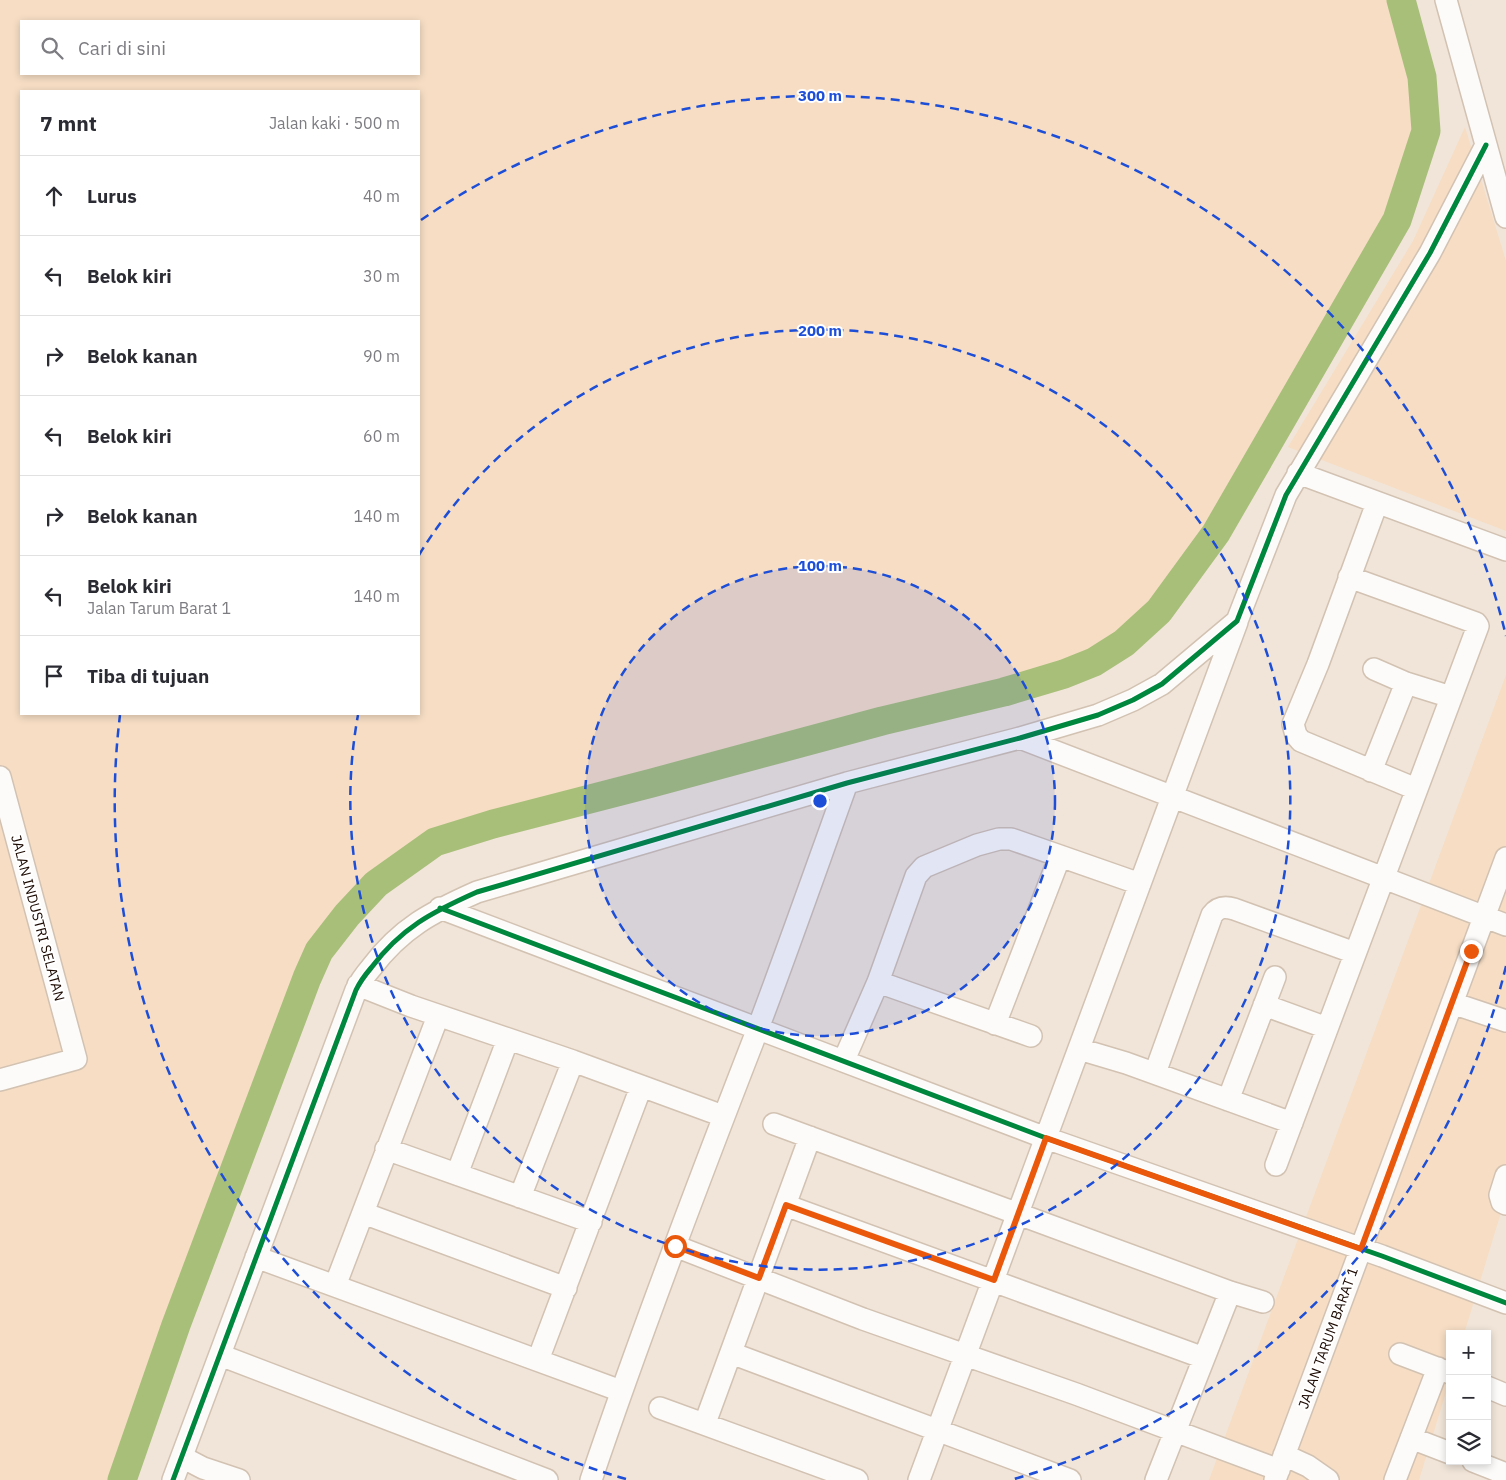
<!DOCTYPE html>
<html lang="id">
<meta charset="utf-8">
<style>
:root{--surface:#fff;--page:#f7f7f7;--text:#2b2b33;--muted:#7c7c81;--line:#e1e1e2}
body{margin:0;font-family:"IBM Plex Sans",sans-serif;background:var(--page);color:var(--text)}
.controls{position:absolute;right:15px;bottom:15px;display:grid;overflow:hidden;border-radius:0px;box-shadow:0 2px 8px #0003}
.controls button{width:45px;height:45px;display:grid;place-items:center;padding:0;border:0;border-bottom:1px solid var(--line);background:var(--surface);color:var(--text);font:25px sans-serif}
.stop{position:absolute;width:15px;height:15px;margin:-11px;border:4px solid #ea580c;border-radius:50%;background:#fff}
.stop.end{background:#ea580c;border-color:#fff;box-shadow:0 1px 5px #0008}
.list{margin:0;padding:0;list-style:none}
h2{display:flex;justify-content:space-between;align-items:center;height:65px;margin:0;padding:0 20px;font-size:21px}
h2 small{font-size:16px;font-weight:400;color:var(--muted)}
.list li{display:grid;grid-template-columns:32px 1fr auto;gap:15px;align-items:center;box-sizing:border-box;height:80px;padding:0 20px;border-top:1px solid var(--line)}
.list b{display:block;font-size:19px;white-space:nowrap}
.list p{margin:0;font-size:16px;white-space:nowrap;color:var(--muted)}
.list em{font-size:16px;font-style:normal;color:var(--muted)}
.icon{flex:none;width:28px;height:28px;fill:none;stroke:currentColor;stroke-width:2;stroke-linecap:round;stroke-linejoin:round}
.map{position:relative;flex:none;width:1506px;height:1480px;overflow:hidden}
.search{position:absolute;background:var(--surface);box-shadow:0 2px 8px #0003;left:20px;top:20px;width:400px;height:55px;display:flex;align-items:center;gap:12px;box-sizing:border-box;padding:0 18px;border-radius:0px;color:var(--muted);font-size:19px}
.panel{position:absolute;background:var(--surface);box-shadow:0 2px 8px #0003;left:20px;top:90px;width:400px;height:625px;border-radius:0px}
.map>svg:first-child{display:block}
.built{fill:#f6ddc4;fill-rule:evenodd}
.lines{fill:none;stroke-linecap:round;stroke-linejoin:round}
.river{stroke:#a8bf79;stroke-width:29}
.minor-casing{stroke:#d2c2b2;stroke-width:24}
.minor{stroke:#fdfbf9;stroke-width:21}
.cycleway-casing{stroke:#fff;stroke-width:8}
.cycleway{stroke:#00873e;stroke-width:5}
.route{stroke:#ea580c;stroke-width:6}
.ring{fill:none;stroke:#1d4ed8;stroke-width:2.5;stroke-dasharray:9 6}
.labels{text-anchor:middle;stroke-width:4;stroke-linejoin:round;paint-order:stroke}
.street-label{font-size:14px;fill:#1b0900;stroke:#fff}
.centre{fill:#1d4ed8;stroke:#fff;stroke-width:2.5}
.ring-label{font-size:15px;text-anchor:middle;font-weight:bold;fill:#1d4ed8;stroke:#fff;stroke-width:4;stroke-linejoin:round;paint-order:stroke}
</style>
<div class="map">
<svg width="1506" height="1480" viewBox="0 0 1506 1480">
<rect width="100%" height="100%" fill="#f1e5d9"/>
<path class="built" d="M0,0h1399l23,77 4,54 -29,89 -238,391 -35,32 -60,31 -629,168 -59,42 -42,48 -20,31 -193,517h-121zM21,21h398v53h-398zM21,91h398v623h-398z
M1465,127l41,134v270l-218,-84 125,-206z
M1506,675v521l-42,138h-14v45l-31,101h-210z"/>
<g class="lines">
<path class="river" d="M122,1480l54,-155 131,-347 12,-27 28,-36 29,-31 59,-42 58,-18 159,-41 230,-62 122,-29 60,-18 30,-12 30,-19 35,-32 57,-78 181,-313 29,-89 -4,-54 -21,-77"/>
<defs>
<path id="minor" d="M1446,0l60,217
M1298,473l208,77
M1377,503l-59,161 -25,60 3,11 5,6 115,48
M1374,669l32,14 45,14
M1020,738l486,187
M1371,771l35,-88
M0,777l76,282 -76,21
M440,908l606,230 336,118 124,47
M878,982l153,54
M358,985l53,21 162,55 150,55
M1452,1003l54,18
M1264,1005l63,23
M995,1024l65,-168
M1079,1049l47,14 166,60
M844,1060l34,-78 38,-106 8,-9 53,-22 22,-6h12l129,45
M1155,1073l57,-158c6,-8 12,-9 22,-6l121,44
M1228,1100l47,-123
M774,1124l456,168 33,10
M386,1149l205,73
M1276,1165l202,-539 -2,-3 -127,-46
M457,1174l51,-135
M1506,1176l-6,19 2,7 4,2
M520,1197l53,-136
M785,1205l419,153
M363,1213l203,75
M675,1246l188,73 213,75 203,76
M256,1257l365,134
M335,1286l103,-270
M731,1353l339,127
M1400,1354l50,19
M220,1355l327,125
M538,1360l103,-273
M1487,1387l19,8
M660,1408l197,72
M705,1423l105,-286
M1411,1438l39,15
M1284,1455l24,11 20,14
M182,1457l21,11 36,12
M1473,1461l33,13
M173,1480l183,-490c4,-8 9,-15 15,-22 30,-40 61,-56 106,-76l370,-109 173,-45 78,-23 35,-15 29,-16 75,-63 49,-126 144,-242 56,-108
M591,1480c51,-151 108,-300 166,-449 31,-82 60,-165 90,-248
M919,1480l318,-858
M1156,1480l74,-188
M1275,1480l231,-622
M1395,1480l43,-112"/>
</defs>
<use href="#minor" class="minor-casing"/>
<use href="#minor" class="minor"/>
<defs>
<path id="cycleway" d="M440,908l606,230 336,118 124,47
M173,1480l183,-490c4,-8 9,-15 15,-22 30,-40 61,-56 106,-76l370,-109 173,-45 78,-23 35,-15 29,-16 75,-63 49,-126 144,-242 56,-108"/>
</defs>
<use href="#cycleway" class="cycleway-casing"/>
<use href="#cycleway" class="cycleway"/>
</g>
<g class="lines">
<path class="route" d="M675,1246l84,32 27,-73 208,75 52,-142 315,111 110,-298"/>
</g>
<circle cx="820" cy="801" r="235" fill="#1d4ed8" fill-opacity=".12"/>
<g class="ring">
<circle cx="820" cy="801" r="235"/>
<path d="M419 555A470 470 0 1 1 358 715"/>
<path d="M1506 966A705 705 0 0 1 1014 1479M626 1479A705 705 0 0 1 120 715M421 220A705 705 0 0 1 1506 636"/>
</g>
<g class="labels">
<g class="street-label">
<text transform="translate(38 918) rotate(75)" y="5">JALAN INDUSTRI SELATAN</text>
<text transform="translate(1328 1338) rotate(-70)" y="5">JALAN TARUM BARAT 1</text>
</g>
</g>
<circle cx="820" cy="801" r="8" class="centre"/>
<g class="ring-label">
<text x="820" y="101">300 m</text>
<text x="820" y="336">200 m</text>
<text x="820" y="571">100 m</text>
</g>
</svg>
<div class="controls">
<button>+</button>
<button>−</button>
<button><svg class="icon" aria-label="layers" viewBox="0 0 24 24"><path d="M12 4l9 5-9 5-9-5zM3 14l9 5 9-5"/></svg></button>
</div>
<div class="stop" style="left:675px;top:1246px"></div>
<div class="stop end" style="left:1471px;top:951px"></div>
<div class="search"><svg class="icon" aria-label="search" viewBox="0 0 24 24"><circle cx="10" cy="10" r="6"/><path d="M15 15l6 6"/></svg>Cari di sini</div>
<section class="panel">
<h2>7 mnt<small>Jalan kaki · 500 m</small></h2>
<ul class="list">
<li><svg class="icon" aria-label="ahead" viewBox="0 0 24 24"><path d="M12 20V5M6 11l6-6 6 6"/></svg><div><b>Lurus</b></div><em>40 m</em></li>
<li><svg class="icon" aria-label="left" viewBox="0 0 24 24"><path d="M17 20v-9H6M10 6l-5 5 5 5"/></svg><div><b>Belok kiri</b></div><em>30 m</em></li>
<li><svg class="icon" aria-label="right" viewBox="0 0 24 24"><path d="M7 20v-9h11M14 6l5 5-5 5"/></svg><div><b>Belok kanan</b></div><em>90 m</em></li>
<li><svg class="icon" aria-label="left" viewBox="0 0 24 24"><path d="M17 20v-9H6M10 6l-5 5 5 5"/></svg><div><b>Belok kiri</b></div><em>60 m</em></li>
<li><svg class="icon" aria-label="right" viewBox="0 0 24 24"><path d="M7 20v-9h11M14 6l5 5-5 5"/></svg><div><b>Belok kanan</b></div><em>140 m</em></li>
<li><svg class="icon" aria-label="left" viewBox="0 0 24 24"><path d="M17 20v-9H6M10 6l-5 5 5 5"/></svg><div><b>Belok kiri</b><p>Jalan Tarum Barat 1</p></div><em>140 m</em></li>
<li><svg class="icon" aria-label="arrive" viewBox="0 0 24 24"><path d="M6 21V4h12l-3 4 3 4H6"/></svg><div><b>Tiba di tujuan</b></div></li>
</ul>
</section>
</div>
